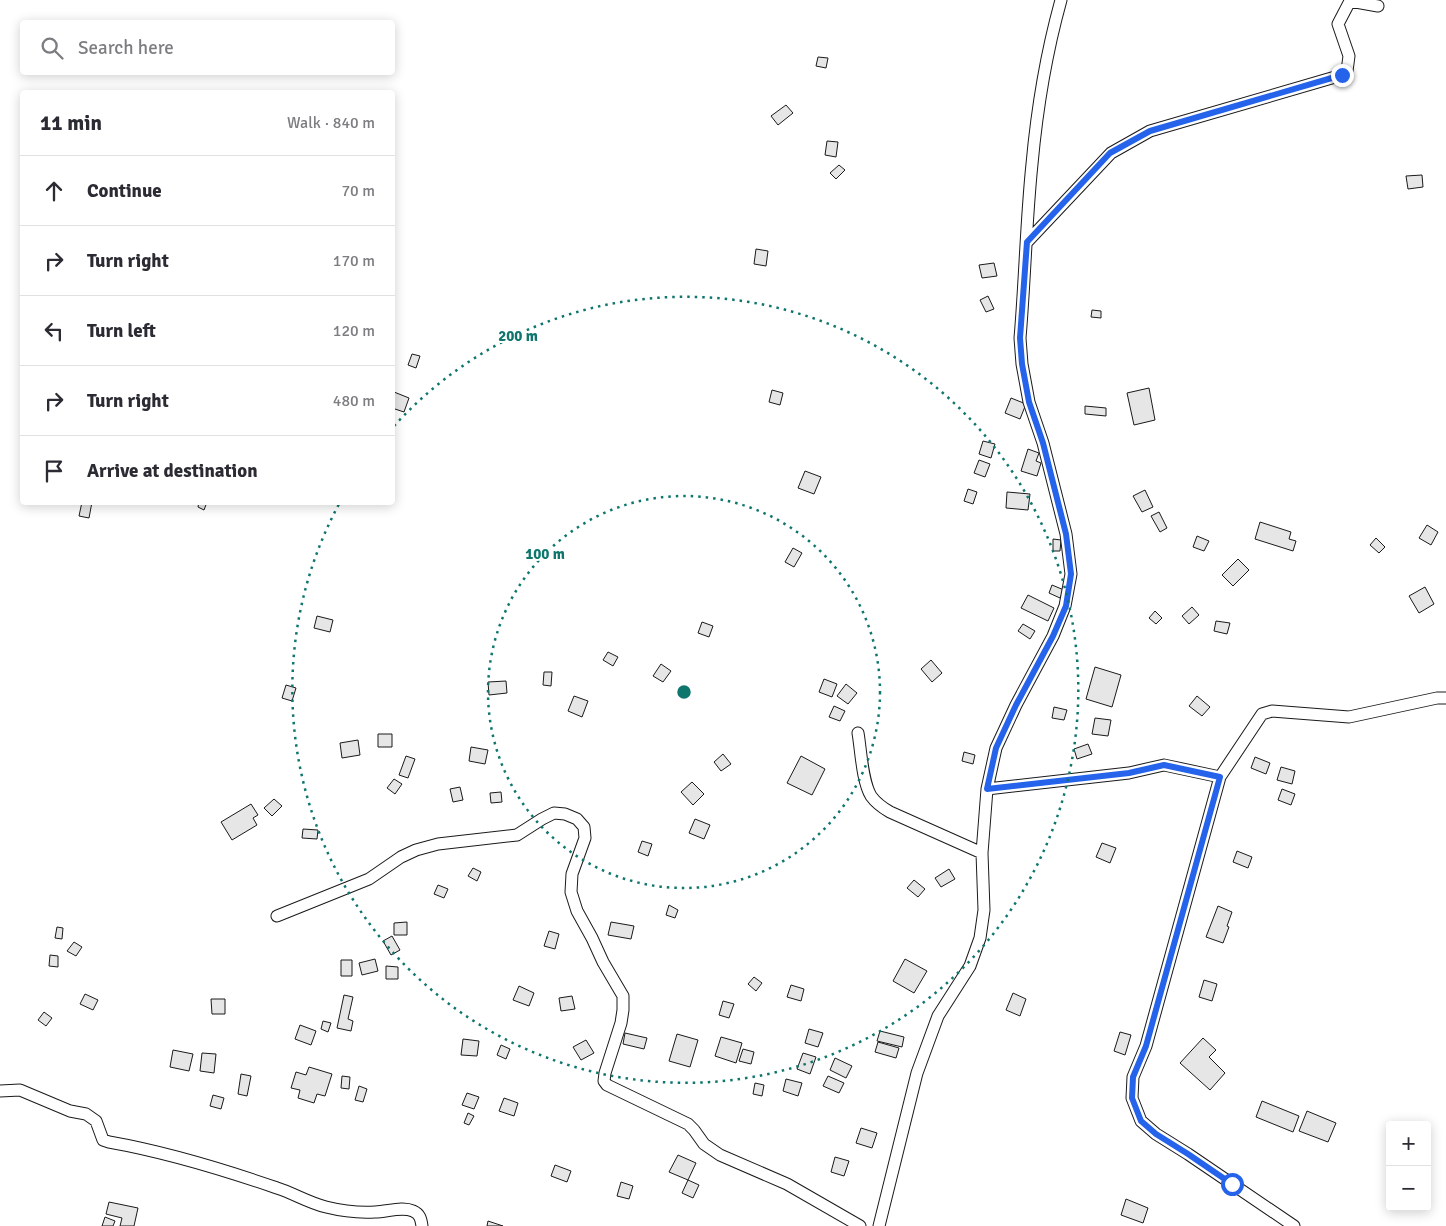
<!DOCTYPE html>
<meta charset="utf-8">
<style>
:root{--surface:#fff;--page:#f7f7f7;--text:#2b2b33;--muted:#7c7c81;--line:#e1e1e2}
body{margin:0;font-family:Signika,sans-serif;background:var(--page);color:var(--text)}
.controls{position:absolute;right:15px;bottom:15px;display:grid;overflow:hidden;border-radius:5px;box-shadow:0 2px 12px #0003}
.controls button{width:45px;height:45px;display:grid;place-items:center;padding:0;border:0;border-bottom:1px solid var(--line);background:var(--surface);color:var(--text);font:25px sans-serif}
.stop{position:absolute;width:15px;height:15px;margin:-11px;border:4px solid #2563eb;border-radius:50%;background:#fff}
.stop.end{background:#2563eb;border-color:#fff;box-shadow:0 1px 5px #0008}
.list{margin:0;padding:0;list-style:none}
h2{display:flex;justify-content:space-between;align-items:center;height:65px;margin:0;padding:0 20px;font-size:21px}
h2 small{font-size:16px;font-weight:400;color:var(--muted)}
.list li{display:grid;grid-template-columns:32px 1fr auto;gap:15px;align-items:center;box-sizing:border-box;height:70px;padding:0 20px;border-top:1px solid var(--line)}
.list b{display:block;font-size:19px;white-space:nowrap}
.list em{font-size:16px;font-style:normal;color:var(--muted)}
.icon{flex:none;width:28px;height:28px;fill:none;stroke:currentColor;stroke-width:2;stroke-linecap:round;stroke-linejoin:round}
.map{position:relative;flex:none;width:1446px;height:1226px;overflow:hidden}
.search{position:absolute;background:var(--surface);box-shadow:0 2px 12px #0003;left:20px;top:20px;width:375px;height:55px;display:flex;align-items:center;gap:12px;box-sizing:border-box;padding:0 18px;border-radius:5px;color:var(--muted);font-size:19px}
.panel{position:absolute;background:var(--surface);box-shadow:0 2px 12px #0003;left:20px;top:90px;width:375px;height:415px;border-radius:5px}
.map>svg:first-child{display:block}
.building{fill:#e6e6e6;stroke:#1a1a1a}
.lines{fill:none;stroke-linecap:round;stroke-linejoin:round}
.minor-casing{stroke:#1a1a1a;stroke-width:13}
.minor{stroke:#fff;stroke-width:11}
.route{stroke:#2563eb;stroke-width:6}
.ring{fill:none;stroke:#0f766e;stroke-width:2.5;stroke-dasharray:2.5 5}
.centre{fill:#0f766e;stroke:#fff;stroke-width:2.5}
.ring-label{font-size:15px;text-anchor:middle;font-weight:bold;fill:#0f766e;stroke:#fff;stroke-width:4;stroke-linejoin:round;paint-order:stroke}
</style>
<div class="map">
<svg width="1446" height="1226" viewBox="0 0 1446 1226">
<rect width="100%" height="100%" fill="#fff"/>
<path class="building" d="M818,57l10,1 -2,10 -10,-2z
M786,105l7,8 -15,12 -7,-9z
M827,141l11,1 -2,15 -11,-2z
M839,165l6,5 -9,9 -6,-6z
M1422,175l1,12 -15,2 -2,-13z
M756,249l12,2 -2,15 -12,-2z
M994,263l3,13 -15,2 -3,-13z
M988,296l6,13 -8,3 -6,-12z
M1092,310l9,1v7l-10,-1z
M412,354l8,2 -4,12 -8,-3z
M1149,388l6,32 -21,5 -7,-32z
M772,390l11,3 -3,12 -11,-3z
M394,392l15,6 -5,14 -12,-4v-12z
M1011,398l15,6 -6,15 -15,-6z
M1085,406l21,2v8l-21,-2z
M983,441l12,3 -4,14 -12,-4z
M1028,449l11,4 -3,8 5,2 -4,13 -16,-5z
M979,460l11,4 -5,13 -11,-4z
M805,471l16,6 -7,17 -16,-6z
M968,489l9,3 -4,12 -9,-3z
M1145,490l8,17 -11,5 -9,-16z
M1007,492l23,2 -2,16 -22,-2z
M82,502h10l-3,16 -10,-2z
M199,502h8l-3,8 -6,-3z
M1159,512l8,16 -7,4 -9,-16z
M1260,522l31,10 -2,7 7,2 -3,10 -38,-12z
M1427,525l11,7 -7,13 -12,-7z
M1197,536l12,5 -5,10 -11,-4z
M1376,538l9,9 -6,6 -9,-8z
M1053,539l8,1 -1,11h-7z
M793,548l9,5 -8,14 -9,-5z
M1238,559l11,11 -16,16 -11,-11z
M1052,585l12,5 -4,8 -11,-5z
M1425,587l9,17 -15,9 -10,-17z
M1028,595l26,13 -6,13 -27,-13z
M1192,607l7,8 -10,9 -7,-8z
M1155,611l7,7 -6,6 -7,-6z
M317,616l16,4 -3,12 -16,-4z
M1216,621l14,2 -3,11 -13,-3z
M702,622l11,4 -4,11 -11,-4z
M1023,624l12,7 -5,8 -12,-8z
M608,652l10,5 -5,9 -10,-6z
M931,660l11,13 -10,9 -11,-13z
M661,664l10,7 -8,11 -10,-6z
M1095,667l26,8 -9,32 -26,-8z
M544,672h8l-1,14 -8,-1z
M824,679l13,5 -5,13 -13,-5z
M506,681l1,12 -18,2 -1,-13z
M846,684l11,9 -9,11 -11,-8z
M286,685l10,3 -4,13 -10,-3z
M574,696l14,5 -6,16 -14,-6z
M1197,696l13,11 -8,9 -13,-10z
M834,706l11,5 -5,10 -11,-4z
M1054,707l13,3 -3,10 -12,-2z
M1095,718l16,2 -3,16 -16,-2z
M378,734h14v13h-14z
M358,740l2,15 -18,3 -2,-15z
M1088,744l4,10 -15,5 -3,-10z
M471,747l17,3 -3,14 -16,-3z
M964,752l11,3 -2,9 -11,-3z
M723,754l8,10 -10,7 -7,-9z
M406,756l9,3 -7,19 -9,-3z
M801,756l24,13 -13,26 -25,-12z
M1255,757l15,6 -4,11 -15,-6z
M1281,767l14,4 -3,13 -15,-4z
M394,779l8,5 -7,10 -8,-6z
M692,782l12,12 -11,11 -12,-13z
M460,787l3,13 -10,2 -3,-13z
M1282,789l13,5 -4,11 -13,-5z
M501,792l1,10 -11,1 -1,-10z
M274,799l8,7 -10,10 -8,-8z
M251,804l7,11 -5,3 4,7 -25,15 -11,-18z
M695,819l15,6 -6,14 -15,-6z
M303,829l15,1 -1,9 -15,-1z
M642,841l10,3 -4,12 -10,-4z
M1102,843l14,5 -6,15 -14,-6z
M1237,851l15,6 -4,11 -15,-6z
M473,868l8,4 -4,9 -9,-5z
M949,869l6,10 -14,8 -6,-9z
M914,880l11,9 -7,8 -11,-9z
M438,885l10,4 -4,9 -10,-4z
M669,905l9,5 -3,8 -9,-3z
M1218,906l14,6 -5,14 2,1 -6,16 -17,-6z
M407,922v13h-13v-12z
M611,922l23,4 -3,13 -23,-4z
M57,927l6,1 -1,11 -7,-1z
M549,931l10,3 -4,15 -11,-3z
M392,936l8,14 -9,5 -8,-14z
M74,942l8,5 -6,9 -9,-5z
M50,955l8,1v11l-9,-1z
M375,959l3,12 -16,4 -3,-12z
M905,959l22,12 -13,22 -21,-12z
M341,960h11v16h-11z
M386,966l12,1v12h-12z
M754,977l8,6 -6,8 -8,-7z
M1204,980l13,4 -5,17 -13,-4z
M791,985l13,4 -3,12 -14,-4z
M519,986l15,7 -5,13 -16,-6z
M1013,993l13,6 -6,17 -14,-6z
M85,994l13,6 -5,10 -13,-6z
M344,995l9,2 -5,22 5,2 -2,10 -14,-3z
M572,996l3,13 -14,2 -2,-13z
M211,999h14v15h-13z
M723,1001l11,3 -5,14 -10,-3z
M44,1012l8,6 -6,8 -8,-6z
M323,1021l8,2 -3,9 -7,-3z
M300,1025l16,6 -5,14 -16,-6z
M809,1029l14,4 -5,14 -13,-4z
M880,1031l24,6 -2,10 -25,-6z
M1120,1032l11,3 -6,20 -11,-4z
M625,1033l22,5 -3,11 -21,-5z
M677,1034l21,6 -8,27 -21,-6z
M721,1037l21,6 -6,20 -21,-7z
M1203,1038l13,12 -7,7 16,16 -15,17 -30,-27z
M463,1039l16,2 -2,15 -16,-1z
M586,1040l8,13 -13,7 -8,-13z
M878,1042l21,6 -3,10 -21,-6z
M501,1045l9,4 -4,10 -9,-4z
M743,1049l11,3 -3,12 -12,-3z
M173,1050l20,4 -4,17 -19,-4z
M202,1053l14,1 -2,19 -14,-2z
M803,1053l13,4 -6,17 -13,-5z
M835,1058l17,8 -6,12 -16,-8z
M309,1067l23,7 -7,22 -8,-2 -3,9 -16,-5 2,-8 -9,-2 5,-16 10,3z
M241,1074l10,2 -4,20 -9,-2z
M342,1076l8,1 -1,12 -8,-1z
M828,1076l16,7 -5,10 -16,-7z
M786,1079l16,4 -4,13 -15,-5z
M755,1083l9,2 -2,11 -9,-2z
M359,1086l8,3 -4,13 -8,-2z
M467,1093l12,4 -5,12 -12,-4z
M213,1095l11,3 -3,11 -11,-3z
M504,1098l14,5 -4,13 -15,-5z
M1262,1101l37,15 -6,16 -37,-15z
M1307,1111l29,12 -8,19 -29,-11z
M468,1113l6,3 -5,9 -5,-2z
M861,1128l16,5 -5,15 -16,-5z
M678,1155l18,8 -8,17 -19,-8z
M835,1157l14,4 -5,15 -13,-4z
M555,1165l16,6 -4,11 -16,-6z
M688,1180l11,5 -6,13 -11,-5z
M621,1182l12,4 -4,13 -12,-3z
M1126,1199l22,9 -5,15 -22,-8z
M109,1202l29,6 -4,18h-14l2,-8 -16,-4z
M105,1217l10,4 -2,5h-11z
M488,1221l15,5h-16z"/>
<g class="lines">
<defs>
<path id="minor" d="M1027,242l84,-89 39,-22 192,-56 5,-4 2,-15 -11,-32 12,-23 28,5
M858,733c3,17 4,48 13,63 5,7 12,12 19,16l92,41
M987,789l142,-16 35,-8 56,12
M277,916l92,-37 32,-22 15,-7 22,-6 79,-9 25,-16 12,-6 11,1 12,5 7,8 1,11 -13,36 -1,18 6,19 15,27 11,24 20,34v14l-2,13 -16,50 -1,8 3,4 81,39 6,6 10,14 16,11 67,29 73,42
M0,1091l20,-1 50,21 16,3 10,7 7,19 6,2c57,10 113,27 168,46 16,5 32,15 49,19 16,4 33,6 49,5 12,0 27,-6 38,-1 7,3 8,8 9,15
M879,1226l38,-153 21,-57 32,-50 10,-28 4,-28 -2,-57 5,-64 9,-41 20,-43 37,-69 12,-30 6,-32 -5,-40 -23,-91 -14,-41 -7,-38 -2,-26c5,-58 6,-116 12,-174 5,-55 14,-110 29,-164
M1294,1226l-106,-72 -32,-20 -15,-13 -9,-23 1,-21 13,-31 74,-269 42,-63 10,-3 77,6 88,-19h9"/>
</defs>
<use href="#minor" class="minor-casing"/>
<use href="#minor" class="minor"/>
</g>
<g class="lines">
<path class="route" d="M1232,1184l-44,-30 -32,-20 -15,-13 -9,-23 1,-21 13,-31 74,-269 -56,-12 -35,8 -142,16 9,-41 20,-43 37,-69 13,-30 5,-32 -5,-40 -23,-91 -14,-41 -7,-38 -2,-26 7,-96 83,-89 40,-22 192,-56"/>
</g>
<g class="ring">
<circle cx="684" cy="692" r="196"/>
<path d="M394 426A393 393 0 1 1 339 504"/>
</g>
<circle cx="684" cy="692" r="8" class="centre"/>
<g class="ring-label">
<text x="518" y="341">200 m</text>
<text x="545" y="559">100 m</text>
</g>
</svg>
<div class="controls">
<button>+</button>
<button>−</button>
</div>
<div class="stop" style="left:1232px;top:1184px"></div>
<div class="stop end" style="left:1342px;top:75px"></div>
<div class="search"><svg class="icon" aria-label="search" viewBox="0 0 24 24"><circle cx="10" cy="10" r="6"/><path d="M15 15l6 6"/></svg>Search here</div>
<section class="panel">
<h2>11 min<small>Walk · 840 m</small></h2>
<ul class="list">
<li><svg class="icon" aria-label="ahead" viewBox="0 0 24 24"><path d="M12 20V5M6 11l6-6 6 6"/></svg><div><b>Continue</b></div><em>70 m</em></li>
<li><svg class="icon" aria-label="right" viewBox="0 0 24 24"><path d="M7 20v-9h11M14 6l5 5-5 5"/></svg><div><b>Turn right</b></div><em>170 m</em></li>
<li><svg class="icon" aria-label="left" viewBox="0 0 24 24"><path d="M17 20v-9H6M10 6l-5 5 5 5"/></svg><div><b>Turn left</b></div><em>120 m</em></li>
<li><svg class="icon" aria-label="right" viewBox="0 0 24 24"><path d="M7 20v-9h11M14 6l5 5-5 5"/></svg><div><b>Turn right</b></div><em>480 m</em></li>
<li><svg class="icon" aria-label="arrive" viewBox="0 0 24 24"><path d="M6 21V4h12l-3 4 3 4H6"/></svg><div><b>Arrive at destination</b></div></li>
</ul>
</section>
</div>
